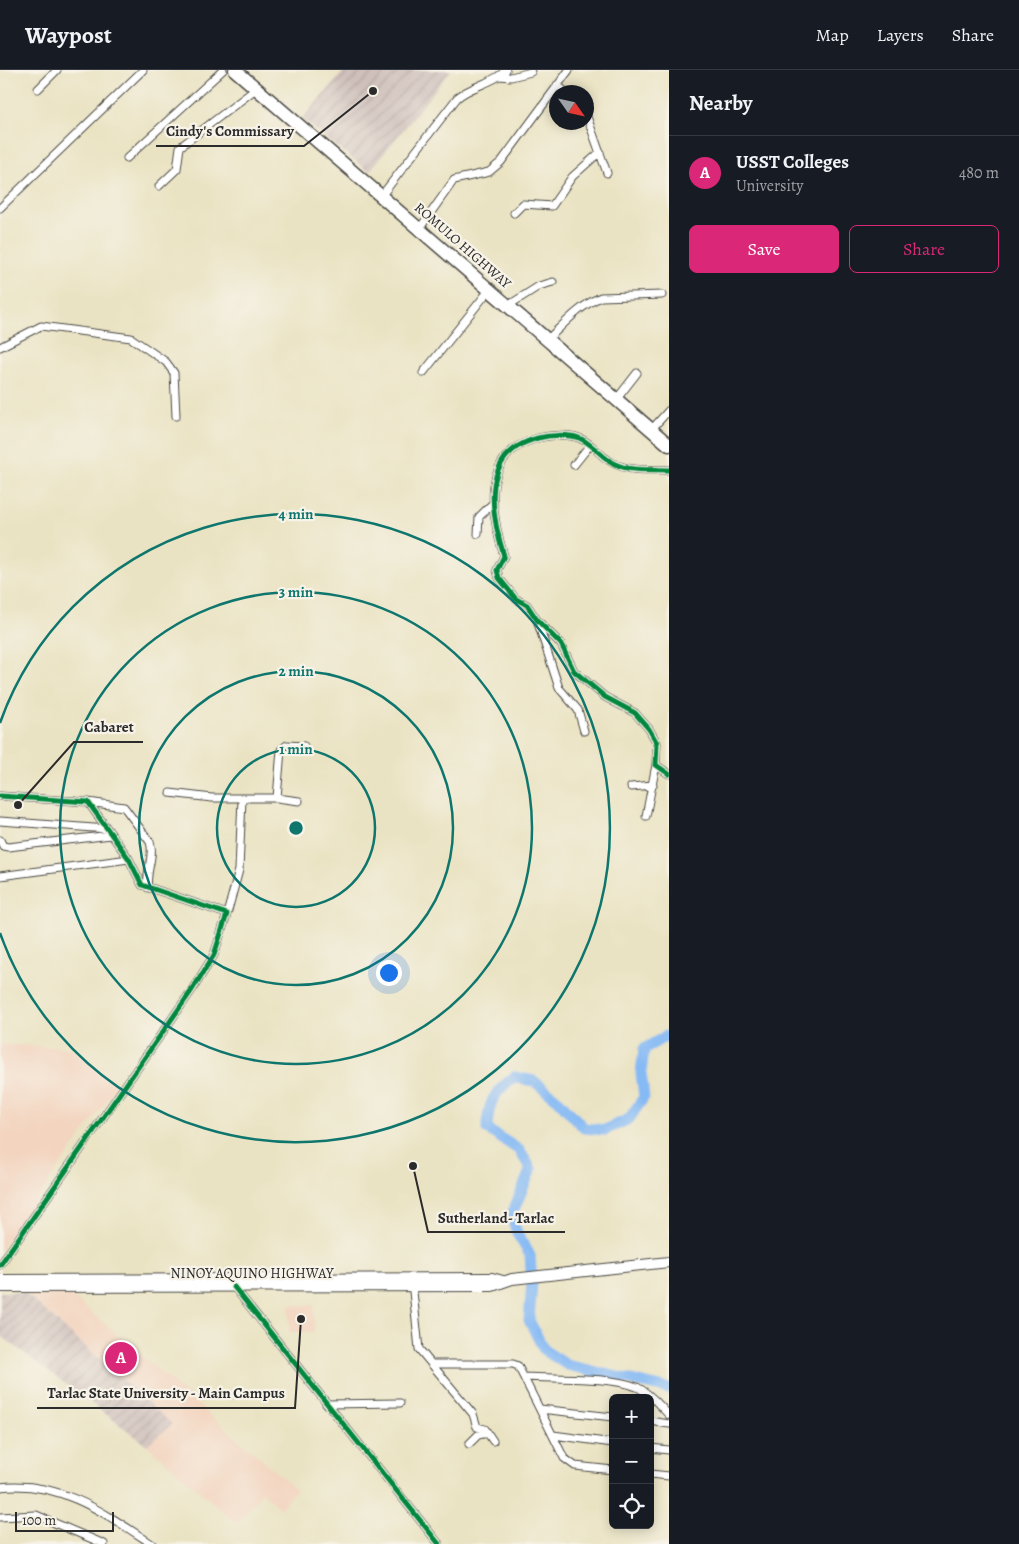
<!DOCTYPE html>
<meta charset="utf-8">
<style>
:root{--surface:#171b24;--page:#242831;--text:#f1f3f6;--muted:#9ea1a6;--line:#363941;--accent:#db2777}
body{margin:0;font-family:Alegreya,serif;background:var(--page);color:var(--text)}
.controls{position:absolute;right:15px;bottom:15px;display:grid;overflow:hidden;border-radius:8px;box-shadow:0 2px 12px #0003}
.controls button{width:45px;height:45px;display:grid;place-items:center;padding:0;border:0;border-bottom:1px solid var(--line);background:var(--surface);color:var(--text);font:25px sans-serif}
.compass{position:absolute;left:549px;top:15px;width:45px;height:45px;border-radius:50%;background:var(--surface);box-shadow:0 2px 12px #0003;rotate:124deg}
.scale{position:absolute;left:15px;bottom:12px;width:99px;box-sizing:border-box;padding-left:5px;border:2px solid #2b2b2b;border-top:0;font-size:14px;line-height:18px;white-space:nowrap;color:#2b2b2b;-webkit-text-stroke:4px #f7f3e8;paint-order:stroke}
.you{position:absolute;left:388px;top:902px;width:18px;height:18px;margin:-12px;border:4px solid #fff;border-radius:50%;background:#1a73e8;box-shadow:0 0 0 8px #1a73e833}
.badge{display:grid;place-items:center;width:32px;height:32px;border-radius:50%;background:var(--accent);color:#fff;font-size:16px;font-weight:700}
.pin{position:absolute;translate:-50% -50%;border:2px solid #fff;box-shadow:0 1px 5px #0006}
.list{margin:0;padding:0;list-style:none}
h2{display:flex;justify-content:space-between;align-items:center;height:65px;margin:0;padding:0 20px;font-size:21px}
h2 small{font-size:16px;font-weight:400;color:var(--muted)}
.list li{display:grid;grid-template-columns:32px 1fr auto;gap:15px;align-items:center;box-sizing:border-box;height:75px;padding:0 20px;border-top:1px solid var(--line)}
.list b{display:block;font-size:19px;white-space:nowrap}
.list p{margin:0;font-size:16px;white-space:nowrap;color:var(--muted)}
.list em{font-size:16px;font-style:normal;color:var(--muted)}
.actions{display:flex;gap:10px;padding:15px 20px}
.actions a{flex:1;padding:11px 0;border:1px solid var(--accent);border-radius:8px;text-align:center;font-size:18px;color:var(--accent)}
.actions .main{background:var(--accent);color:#fff}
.icon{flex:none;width:28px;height:28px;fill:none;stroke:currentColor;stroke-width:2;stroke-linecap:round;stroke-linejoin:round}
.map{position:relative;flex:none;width:669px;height:1474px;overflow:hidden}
header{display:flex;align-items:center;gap:30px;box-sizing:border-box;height:70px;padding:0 25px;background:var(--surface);border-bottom:1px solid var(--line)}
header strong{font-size:24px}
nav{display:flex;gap:28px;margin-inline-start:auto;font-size:18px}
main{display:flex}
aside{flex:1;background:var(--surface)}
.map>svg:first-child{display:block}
.built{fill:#f3d4bf}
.industrial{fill:url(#industrial-furrows)}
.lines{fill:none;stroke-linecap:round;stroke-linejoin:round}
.river{stroke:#86baf4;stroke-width:11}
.street-casing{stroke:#484742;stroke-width:9}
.secondary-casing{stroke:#484742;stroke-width:12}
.highway-casing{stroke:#484742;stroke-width:15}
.street{stroke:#fff;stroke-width:7}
.secondary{stroke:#fff;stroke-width:10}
.highway{stroke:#fff;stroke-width:12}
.cycleway-casing{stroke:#f7f3e8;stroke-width:8}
.cycleway{stroke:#00873e;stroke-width:5}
.ring{fill:none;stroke:#0f766e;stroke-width:2.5}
.labels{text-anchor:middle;stroke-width:4.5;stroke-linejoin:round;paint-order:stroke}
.street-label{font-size:14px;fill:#2b2b2b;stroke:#f7f3e8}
.centre{fill:#0f766e;stroke:#f7f3e8;stroke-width:2.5}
.ring-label{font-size:15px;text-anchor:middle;font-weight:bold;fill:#0f766e;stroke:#f7f3e8;stroke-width:4.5;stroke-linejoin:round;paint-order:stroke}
.leader{fill:none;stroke:#2b2b2b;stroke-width:2}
.callout-dot{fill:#2b2b2b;stroke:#f7f3e8;stroke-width:2}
.callout-label{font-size:15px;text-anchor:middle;font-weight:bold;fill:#2b2b2b;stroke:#f7f3e8;stroke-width:4.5;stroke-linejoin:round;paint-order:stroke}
</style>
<header>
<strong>Waypost</strong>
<nav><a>Map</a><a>Layers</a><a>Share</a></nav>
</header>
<main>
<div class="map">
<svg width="669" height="1474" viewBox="0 0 669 1474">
<defs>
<pattern id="industrial-furrows" width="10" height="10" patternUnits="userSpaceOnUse" patternTransform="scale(1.25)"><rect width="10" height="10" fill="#cfc0bb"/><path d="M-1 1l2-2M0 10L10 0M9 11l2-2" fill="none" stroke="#b2a5a1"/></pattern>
</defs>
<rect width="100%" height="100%" fill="#f7f3e8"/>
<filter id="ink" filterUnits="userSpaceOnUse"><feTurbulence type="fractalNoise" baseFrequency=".02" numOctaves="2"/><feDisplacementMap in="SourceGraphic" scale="10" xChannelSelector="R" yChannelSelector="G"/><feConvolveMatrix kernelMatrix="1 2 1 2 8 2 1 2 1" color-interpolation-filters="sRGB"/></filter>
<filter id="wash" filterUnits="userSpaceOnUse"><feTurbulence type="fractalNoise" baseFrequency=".0096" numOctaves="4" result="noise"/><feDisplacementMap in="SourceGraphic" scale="20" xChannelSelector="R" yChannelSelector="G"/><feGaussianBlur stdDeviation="1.12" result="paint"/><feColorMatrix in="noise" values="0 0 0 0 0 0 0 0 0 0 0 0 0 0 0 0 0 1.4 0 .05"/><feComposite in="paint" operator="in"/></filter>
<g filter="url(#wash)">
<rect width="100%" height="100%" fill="#eae3c3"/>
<path class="built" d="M0,974l70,4 49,35 -119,167z
M66,1221l230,198 -16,20 -18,-17 -25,32 -90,-79 24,-21 -147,-132z
M289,1235h25v27h-25z"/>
<path class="industrial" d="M345,0h106l-82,102 -67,-53z
M0,1222h24l148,132 -25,21 -147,-110z"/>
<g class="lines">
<path class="river" d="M669,967l-3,-1 -22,13 -3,24 3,24 -15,22 -24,11 -21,-2 -25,-27 -25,-20 -20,-4c-21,16 -26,26 -27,52l32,21 12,19 -20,47 7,19 12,20 2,28 -3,37 15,30 23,15 102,24"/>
</g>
</g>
<g filter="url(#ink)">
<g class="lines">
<defs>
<path id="street" d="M500,6l11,1 20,-5
M557,15l9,7
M38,19l19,-19
M586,44l21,59
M127,88l96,-88
M159,116l18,-17 3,-22 77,-59
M382,125l75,-97c15,-13 36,-14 49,-28
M0,138l143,-138
M514,143l9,-9 29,2 20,-29 28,-25
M420,158l34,-48 35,-8 12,-10 68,-92
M509,235l30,-19 14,-4
M547,270c17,-16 32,-34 54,-43l61,-2
M0,277l41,-21 90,12 35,24 8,11 2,43
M423,303l67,-84
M616,330l21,-27
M651,360l18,-20
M574,395l16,-20
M669,400c-22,-1 -44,3 -62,-11 -9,-6 -17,-17 -28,-21 -12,-4 -29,-3 -41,0 -58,15 -48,73 -34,118l-7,14 2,8 17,21 11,6 10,15 24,24 13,27 31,26 30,16 14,16 8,14 -1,22 13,9
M478,464l1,-17 14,-14
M538,553l21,65 19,22 6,21
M631,717l22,-2
M170,723l42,5h65l4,-48 6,-5 17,1
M0,726l88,6 41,57 13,26 85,29 -13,41 -22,35 -192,275
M277,728l22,3
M88,732l36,5 26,35c5,14 -5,30 -2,46
M646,746l10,-51
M0,751l107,8
M0,770l3,6 5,1 103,-12
M0,806l129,-17
M227,844l12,-44 3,-71
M412,1212l7,67 54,65 4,13 8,2 8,12
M234,1217l205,257
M432,1294h81l5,2 46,92 11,8 38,4
M525,1307c30,2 86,-1 112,10 13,6 23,19 32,28
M326,1334l74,-1
M540,1339l73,8
M650,1351l19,3
M553,1365l60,8
M469,1374l9,-9 10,-2
M650,1378l19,2
M650,1404l19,2
M0,1417c59,-7 105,26 152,57
M0,1447l36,-2 68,29"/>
<path id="secondary" d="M0,1210l492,-2 11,3
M0,1217l492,-1 20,-7 157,-17"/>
<path id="highway" d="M235,0l434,375"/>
</defs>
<use href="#street" class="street-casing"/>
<use href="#secondary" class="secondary-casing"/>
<use href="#highway" class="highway-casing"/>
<use href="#street" class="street"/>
<use href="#secondary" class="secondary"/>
<use href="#highway" class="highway"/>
<defs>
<path id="cycleway" d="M669,400c-22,-1 -44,3 -62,-11 -9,-6 -17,-17 -28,-21 -12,-4 -29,-3 -41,0 -58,15 -48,73 -34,118l-7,14 2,8 17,21 11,6 10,15 24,24 13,27 31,26 30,16 14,16 8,14 -1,22 13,9
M0,726l88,6 41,57 13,26 85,29 -13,41 -22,35 -192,275
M234,1217l205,257"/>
</defs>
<use href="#cycleway" class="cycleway-casing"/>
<use href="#cycleway" class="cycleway"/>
</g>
</g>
<g class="ring">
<circle cx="296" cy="758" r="79"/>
<circle cx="296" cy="758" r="157"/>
<circle cx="296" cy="758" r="236"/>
<path d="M0 653A314 314 0 1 1 0 863"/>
</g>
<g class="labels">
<g class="street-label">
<text transform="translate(463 175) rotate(41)" y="5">ROMULO HIGHWAY</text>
<text x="252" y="1208">NINOY AQUINO HIGHWAY</text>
</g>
</g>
<circle cx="296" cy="758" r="8" class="centre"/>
<g class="ring-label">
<text x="296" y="449">4 min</text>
<text x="296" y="527">3 min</text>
<text x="296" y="606">2 min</text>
<text x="296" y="684">1 min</text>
</g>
<path class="leader" d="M373 21L304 76H156M18 735L74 672H143M413 1096L428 1162H565M301 1249L295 1338H37"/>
<g class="callout-dot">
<circle cx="373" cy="21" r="5"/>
<circle cx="18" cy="735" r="5"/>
<circle cx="413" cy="1096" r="5"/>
<circle cx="301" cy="1249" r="5"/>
</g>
<g class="callout-label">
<text x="230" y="66">Cindy's Commissary</text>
<text x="109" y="662">Cabaret</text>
<text x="496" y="1153">Sutherland- Tarlac</text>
<text x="166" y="1328">Tarlac State University - Main Campus</text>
</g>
</svg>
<div class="controls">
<button>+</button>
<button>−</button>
<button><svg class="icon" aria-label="locate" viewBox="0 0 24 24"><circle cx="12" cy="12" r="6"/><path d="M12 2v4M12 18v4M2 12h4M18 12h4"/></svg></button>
</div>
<svg class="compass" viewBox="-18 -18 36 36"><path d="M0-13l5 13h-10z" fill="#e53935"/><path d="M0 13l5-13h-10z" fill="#9ea1a6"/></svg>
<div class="scale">100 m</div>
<div class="you"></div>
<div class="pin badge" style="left:121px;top:1288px">A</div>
</div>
<aside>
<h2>Nearby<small></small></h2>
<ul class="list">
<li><span class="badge">A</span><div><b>USST Colleges</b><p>University</p></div><em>480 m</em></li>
</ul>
<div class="actions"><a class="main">Save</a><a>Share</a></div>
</aside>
</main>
